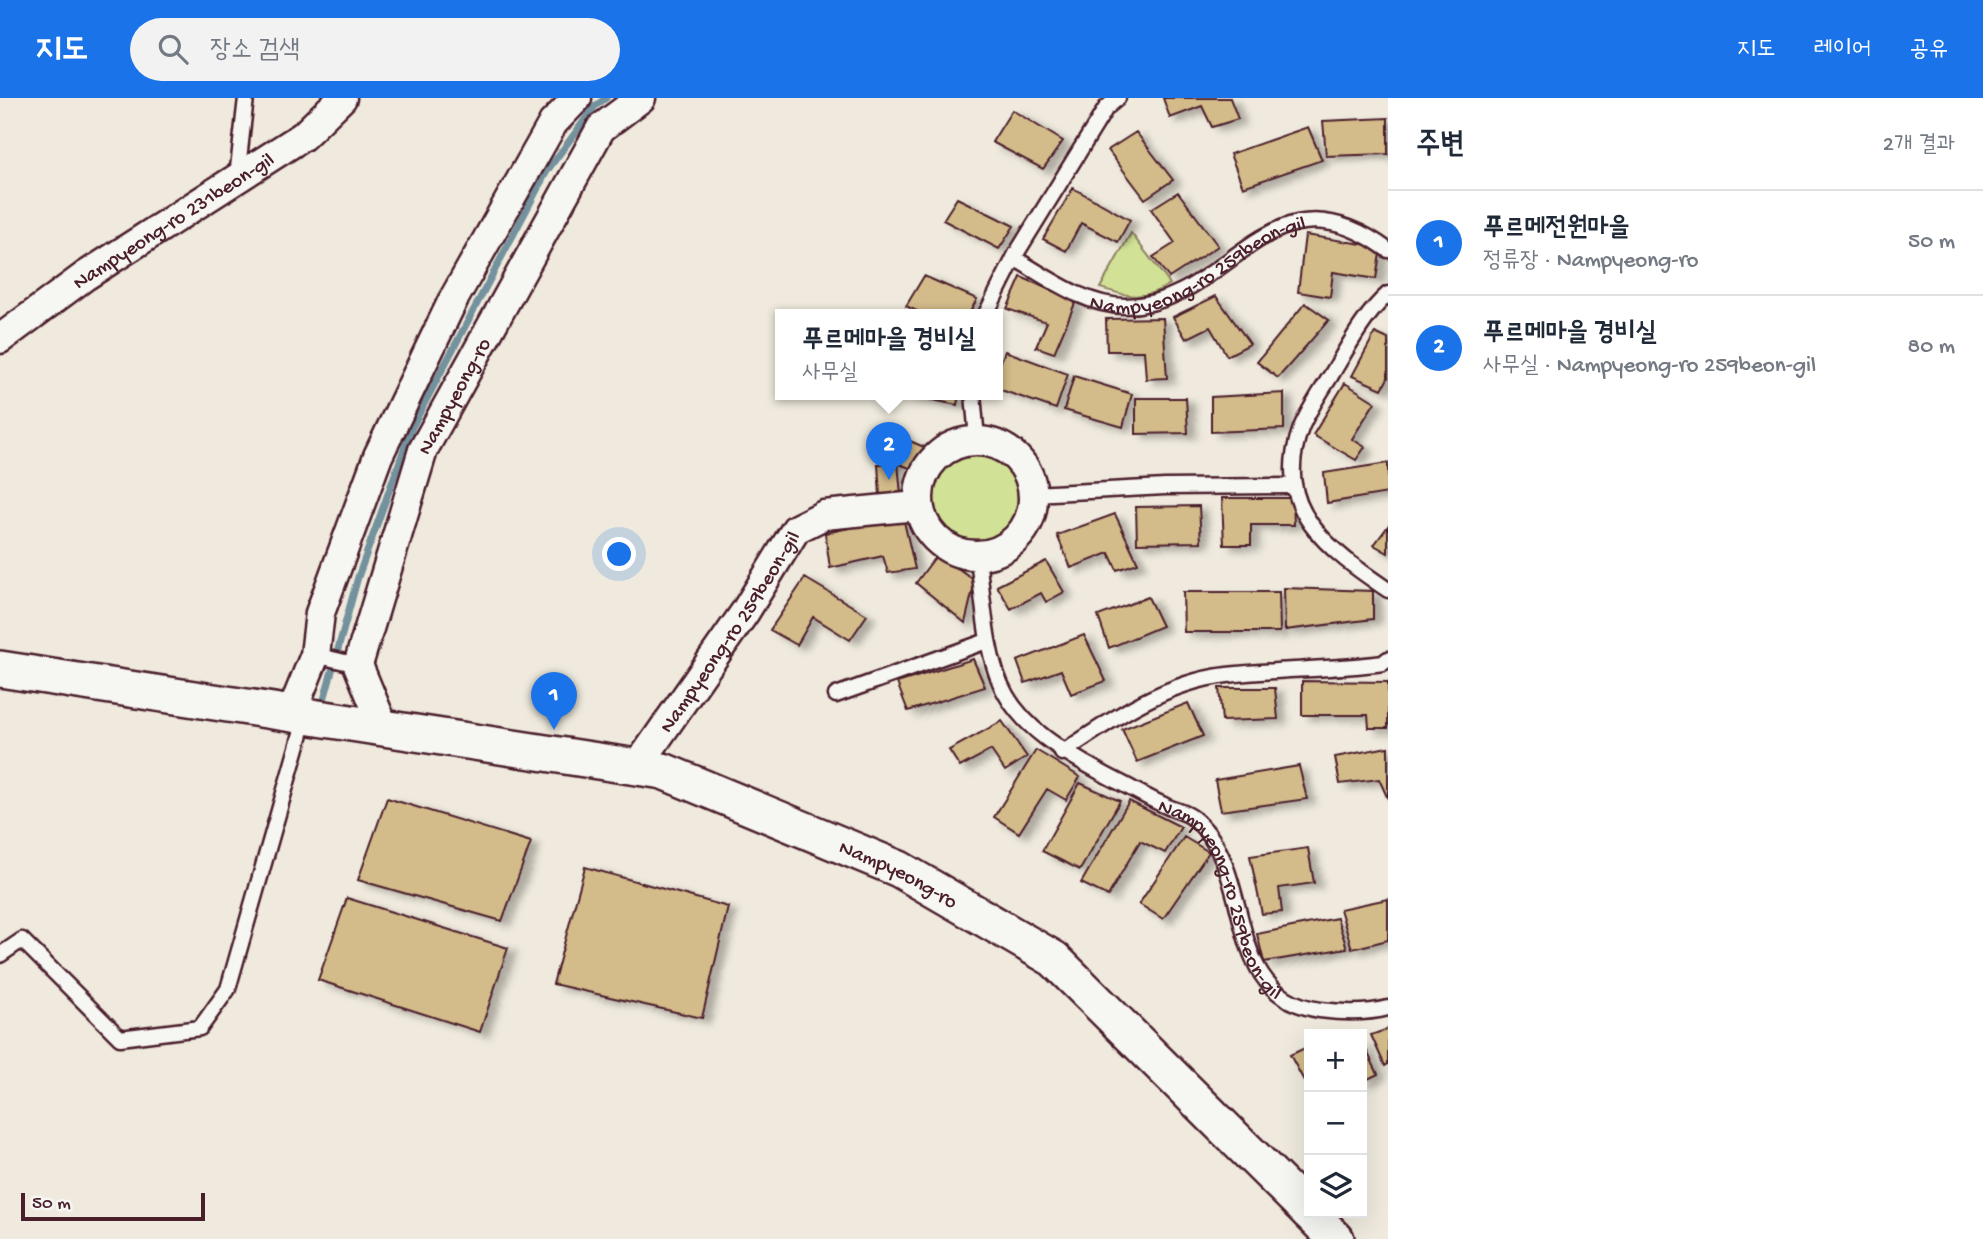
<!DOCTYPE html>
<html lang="ko">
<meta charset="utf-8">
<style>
:root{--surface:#fff;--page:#f2f2f3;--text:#1f2937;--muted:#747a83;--line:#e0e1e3;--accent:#1a73e8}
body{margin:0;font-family:"Gochi Hand","Poor Story",sans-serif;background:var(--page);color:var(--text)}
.controls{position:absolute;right:21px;bottom:21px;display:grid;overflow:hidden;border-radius:0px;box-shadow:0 7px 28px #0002}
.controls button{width:63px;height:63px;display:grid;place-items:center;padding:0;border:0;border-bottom:2px solid var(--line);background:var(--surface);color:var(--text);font:35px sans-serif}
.scale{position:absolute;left:21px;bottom:18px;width:184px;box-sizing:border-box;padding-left:7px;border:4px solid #4a1f2b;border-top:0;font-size:19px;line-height:24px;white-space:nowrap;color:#4a1f2b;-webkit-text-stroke:5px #f6f6f2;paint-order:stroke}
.you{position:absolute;left:620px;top:457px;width:24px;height:24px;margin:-18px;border:5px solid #fff;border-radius:50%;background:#1a73e8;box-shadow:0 0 0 10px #1a73e833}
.badge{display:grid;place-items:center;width:46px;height:46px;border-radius:50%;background:var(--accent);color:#fff;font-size:23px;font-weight:700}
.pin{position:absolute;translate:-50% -58px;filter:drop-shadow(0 2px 4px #0008)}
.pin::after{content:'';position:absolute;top:37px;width:24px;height:21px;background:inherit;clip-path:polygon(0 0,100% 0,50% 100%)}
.popup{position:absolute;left:775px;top:211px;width:228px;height:91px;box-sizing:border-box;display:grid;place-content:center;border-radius:0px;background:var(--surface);filter:drop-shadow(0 2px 5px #0005);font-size:23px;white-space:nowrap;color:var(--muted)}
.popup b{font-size:26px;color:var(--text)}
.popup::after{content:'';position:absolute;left:50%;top:100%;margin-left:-14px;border:14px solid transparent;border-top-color:var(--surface)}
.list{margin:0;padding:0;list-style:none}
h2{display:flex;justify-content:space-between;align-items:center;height:91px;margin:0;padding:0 28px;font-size:30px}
h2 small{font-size:23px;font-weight:400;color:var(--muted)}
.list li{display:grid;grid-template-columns:46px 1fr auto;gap:21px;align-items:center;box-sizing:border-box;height:105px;padding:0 28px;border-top:2px solid var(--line)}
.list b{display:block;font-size:26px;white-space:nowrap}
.list p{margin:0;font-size:23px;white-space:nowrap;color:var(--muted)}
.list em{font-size:23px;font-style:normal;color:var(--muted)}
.icon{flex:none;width:38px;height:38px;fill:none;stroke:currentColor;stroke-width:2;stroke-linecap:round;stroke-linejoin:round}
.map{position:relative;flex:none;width:1388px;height:1141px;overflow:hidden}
header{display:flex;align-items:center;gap:42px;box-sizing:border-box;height:98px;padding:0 35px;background:var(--accent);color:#fff}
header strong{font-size:33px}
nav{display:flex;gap:38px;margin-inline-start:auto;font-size:24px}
.search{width:490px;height:63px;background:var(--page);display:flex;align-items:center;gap:18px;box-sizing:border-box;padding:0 24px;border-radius:38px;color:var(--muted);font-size:26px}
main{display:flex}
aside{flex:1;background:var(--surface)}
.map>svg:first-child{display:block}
.green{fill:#d1e195;stroke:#8e8060;stroke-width:2}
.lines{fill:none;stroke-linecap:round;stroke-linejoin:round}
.stream{stroke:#73929e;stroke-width:7}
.building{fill:#d3bb8a;stroke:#4a1f2b;stroke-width:2;filter:url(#shadow)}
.service-casing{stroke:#4a1f2b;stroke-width:19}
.minor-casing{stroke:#4a1f2b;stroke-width:33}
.tertiary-casing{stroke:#4a1f2b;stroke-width:40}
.service{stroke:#f6f6f2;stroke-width:14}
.minor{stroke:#f6f6f2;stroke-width:28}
.tertiary{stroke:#f6f6f2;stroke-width:35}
.labels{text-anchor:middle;stroke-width:6;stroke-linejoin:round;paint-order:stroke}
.street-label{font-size:21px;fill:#4a1f2b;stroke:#f6f6f2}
</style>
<header>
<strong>지도</strong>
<div class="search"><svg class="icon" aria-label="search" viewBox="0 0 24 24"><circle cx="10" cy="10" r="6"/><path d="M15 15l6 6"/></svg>장소 검색</div>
<nav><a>지도</a><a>레이어</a><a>공유</a></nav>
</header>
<main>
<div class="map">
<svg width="1388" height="1141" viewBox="0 0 1388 1141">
<defs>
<filter id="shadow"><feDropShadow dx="8" dy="4.5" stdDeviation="3.5" flood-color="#0004"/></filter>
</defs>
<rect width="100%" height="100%" fill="#efeadd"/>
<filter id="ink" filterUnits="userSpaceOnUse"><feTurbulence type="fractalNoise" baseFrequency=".0143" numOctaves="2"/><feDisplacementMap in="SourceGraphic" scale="14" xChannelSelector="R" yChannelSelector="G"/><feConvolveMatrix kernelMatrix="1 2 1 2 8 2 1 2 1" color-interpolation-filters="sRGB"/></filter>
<g filter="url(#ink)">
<path class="green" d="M1131,135l39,51c-27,17 -40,13 -70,4z
M980,356c48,18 52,54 13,87l-28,-2 -28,-16c-11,-41 -1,-62 43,-69z"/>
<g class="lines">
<path class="stream" d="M322,609l36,-130 54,-150 135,-256 48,-65 11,-8"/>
</g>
<path class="building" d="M1163,0h67l8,21 -26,8 -10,-21 -32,12z
M1012,12l51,31 -20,28 -51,-27z
M1388,20v36l-62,2 -3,-35z
M1308,29l14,33 -79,27 -13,-33z
M1136,34l37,48 -28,19 -37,-49z
M1073,90l57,32 -12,22 -37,-19 -15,28 -23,-12z
M1178,94l40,54 -49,32 -16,-21 22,-14 -24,-34z
M957,100l57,28 -15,23 -56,-29z
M1305,137l76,12 -5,32 -43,-7 -3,25 -32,-5z
M924,178l53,23 -8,15h-46l-17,-8z
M1021,179l55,24 -22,52 -18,-6 11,-25 -40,-13z
M1216,198l34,48 -23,12 -17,-29 -24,12 -13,-22z
M1305,205l24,17 -51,58 -21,-16z
M1163,220l4,60 -21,1 -2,-28h-37l-1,-32z
M1375,235l13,6v39l-6,11 -30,-13z
M1005,253l63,23 -12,35 -58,-20v-20z
M1074,278l58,18 -9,33 -59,-17z
M1345,285l30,19 -23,37 13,8 -9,13 -43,-25z
M1284,295v36l-73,3v-35z
M904,296h55l-2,11z
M1136,300h50l2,35 -52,1z
M884,332l40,17 -12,22 -40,-16z
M898,365l3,32 -21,1 -2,-32z
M1388,365v30l-61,10 -3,-30z
M1222,400h71l1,27h-43v20h-27z
M1199,408l2,36 -64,1 -1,-36z
M1115,416l23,49 -21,7 -8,-17 -38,15 -14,-33z
M903,419l12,52 -27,4 -5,-17 -53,12 -5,-35z
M1388,428v27l-14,-8z
M938,455l37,28 -10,42 -49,-40z
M1046,463l18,31 -18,10 -5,-9 -30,16 -14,-23z
M805,480l62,37 -17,25 -37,-23 -16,28 -27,-15z
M1284,490l89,3v28l-88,11z
M1183,494h96l1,40h-96z
M1148,499l14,29 -53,22 -11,-32z
M1084,537l22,46 -35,13 -10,-24 -36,13 -8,-22z
M973,561l12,28 -77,24 -11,-28z
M1302,583l86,1v46h-19l-1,-13h-66z
M1219,590h56l3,31 -56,2z
M1188,605l15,33 -66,26 -15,-33z
M1002,623l25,36 -22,14 -14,-21 -31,17 -11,-17z
M1388,649v52l-9,-20 -39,5 -5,-27z
M1036,652l44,27 -14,23 -19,-11 -28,44 -25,-16z
M1299,668l8,33 -86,12 -6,-31z
M1080,685l40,18 -40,69 -38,-19z
M387,700l144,44 -29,79 -144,-41z
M1129,703l52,26 -16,26 -25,-12 -32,55 -27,-13z
M1184,739l25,15 -46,67 -24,-15z
M1308,750l6,35 -35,5 3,24 -20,2 -12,-58z
M585,769l143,40 -26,111 -149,-34z
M347,800l161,50 -28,84 -162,-52z
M1388,801v41l-36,9 -12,-40z
M1337,820l10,30 -83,14 -7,-28z
M1388,931v35l-3,2 -14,-31z
M1362,943l16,33 -16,8z
M1309,948v44l-19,-35z"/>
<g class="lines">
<defs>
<g id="service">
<path d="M237,79l9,-79"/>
<path id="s1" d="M1014,160c33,19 71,48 111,48 105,0 143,-145 263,-56"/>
<path d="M1388,196c-24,21 -41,55 -58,83 -10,16 -22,34 -29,51 -30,81 28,122 87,162"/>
<path d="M986,216l30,-60 90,-146 12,-10"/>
<path d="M973,296l4,45"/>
<path d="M1033,396l132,-7 128,-1"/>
<path id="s2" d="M978,457c13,134 14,161 139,226 16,8 31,17 47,24 9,5 22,7 29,13 66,53 25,177 127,192 23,3 45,4 68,-2"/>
<path d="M315,557l43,10"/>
<path d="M836,597l151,-54"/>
<path d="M1062,655c50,-34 103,-71 165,-78 51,-6 104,-5 156,-12l5,-4"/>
<path d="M0,857l22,-15 98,98 80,-10 28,-39 78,-273"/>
</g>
<g id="minor">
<path id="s3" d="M0,241l85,-63 218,-140 39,-38"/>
<circle cx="976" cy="400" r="57"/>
<path d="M291,616l24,-59 5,-42 58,-157 75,-156 100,-177 24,-25"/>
<path id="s4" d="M384,630l-26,-63 65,-215 178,-322 40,-30"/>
<path id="s5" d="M637,669l108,-155 51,-83 28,-14 93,-9"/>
</g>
<g id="tertiary">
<path id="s6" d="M0,571l663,102 236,98 155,90 255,253"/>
<path d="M1310,1115l26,26"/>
</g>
</defs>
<use href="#service" class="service-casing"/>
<use href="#minor" class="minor-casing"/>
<use href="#tertiary" class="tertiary-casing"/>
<use href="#service" class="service"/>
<use href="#minor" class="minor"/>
<use href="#tertiary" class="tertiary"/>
</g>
</g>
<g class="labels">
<g class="street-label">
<text dy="7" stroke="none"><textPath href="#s3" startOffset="210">Nampyeong-ro 231beon-gil</textPath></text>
<text dy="7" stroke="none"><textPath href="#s1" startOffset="206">Nampyeong-ro 259beon-gil</textPath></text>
<text dy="7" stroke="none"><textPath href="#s4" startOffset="355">Nampyeong-ro</textPath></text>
<text dy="7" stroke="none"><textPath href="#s5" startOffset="164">Nampyeong-ro 259beon-gil</textPath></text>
<text dy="7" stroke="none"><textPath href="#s6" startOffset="928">Nampyeong-ro</textPath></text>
<text dy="7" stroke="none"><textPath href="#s2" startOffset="453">Nampyeong-ro 259beon-gil</textPath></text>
</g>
</g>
</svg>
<div class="controls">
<button>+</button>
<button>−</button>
<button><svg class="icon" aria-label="layers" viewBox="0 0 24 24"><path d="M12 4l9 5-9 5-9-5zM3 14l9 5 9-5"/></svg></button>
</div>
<div class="scale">50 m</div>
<div class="you"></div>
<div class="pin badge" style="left:554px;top:632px">1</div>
<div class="pin badge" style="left:889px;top:382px">2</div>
<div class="popup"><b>푸르메마을 경비실</b>사무실</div>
</div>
<aside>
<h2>주변<small>2개 결과</small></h2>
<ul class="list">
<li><span class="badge">1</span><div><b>푸르메전원마을</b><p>정류장 · Nampyeong-ro</p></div><em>50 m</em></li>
<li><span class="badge">2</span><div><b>푸르메마을 경비실</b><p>사무실 · Nampyeong-ro 259beon-gil</p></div><em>80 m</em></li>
</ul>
</aside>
</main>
